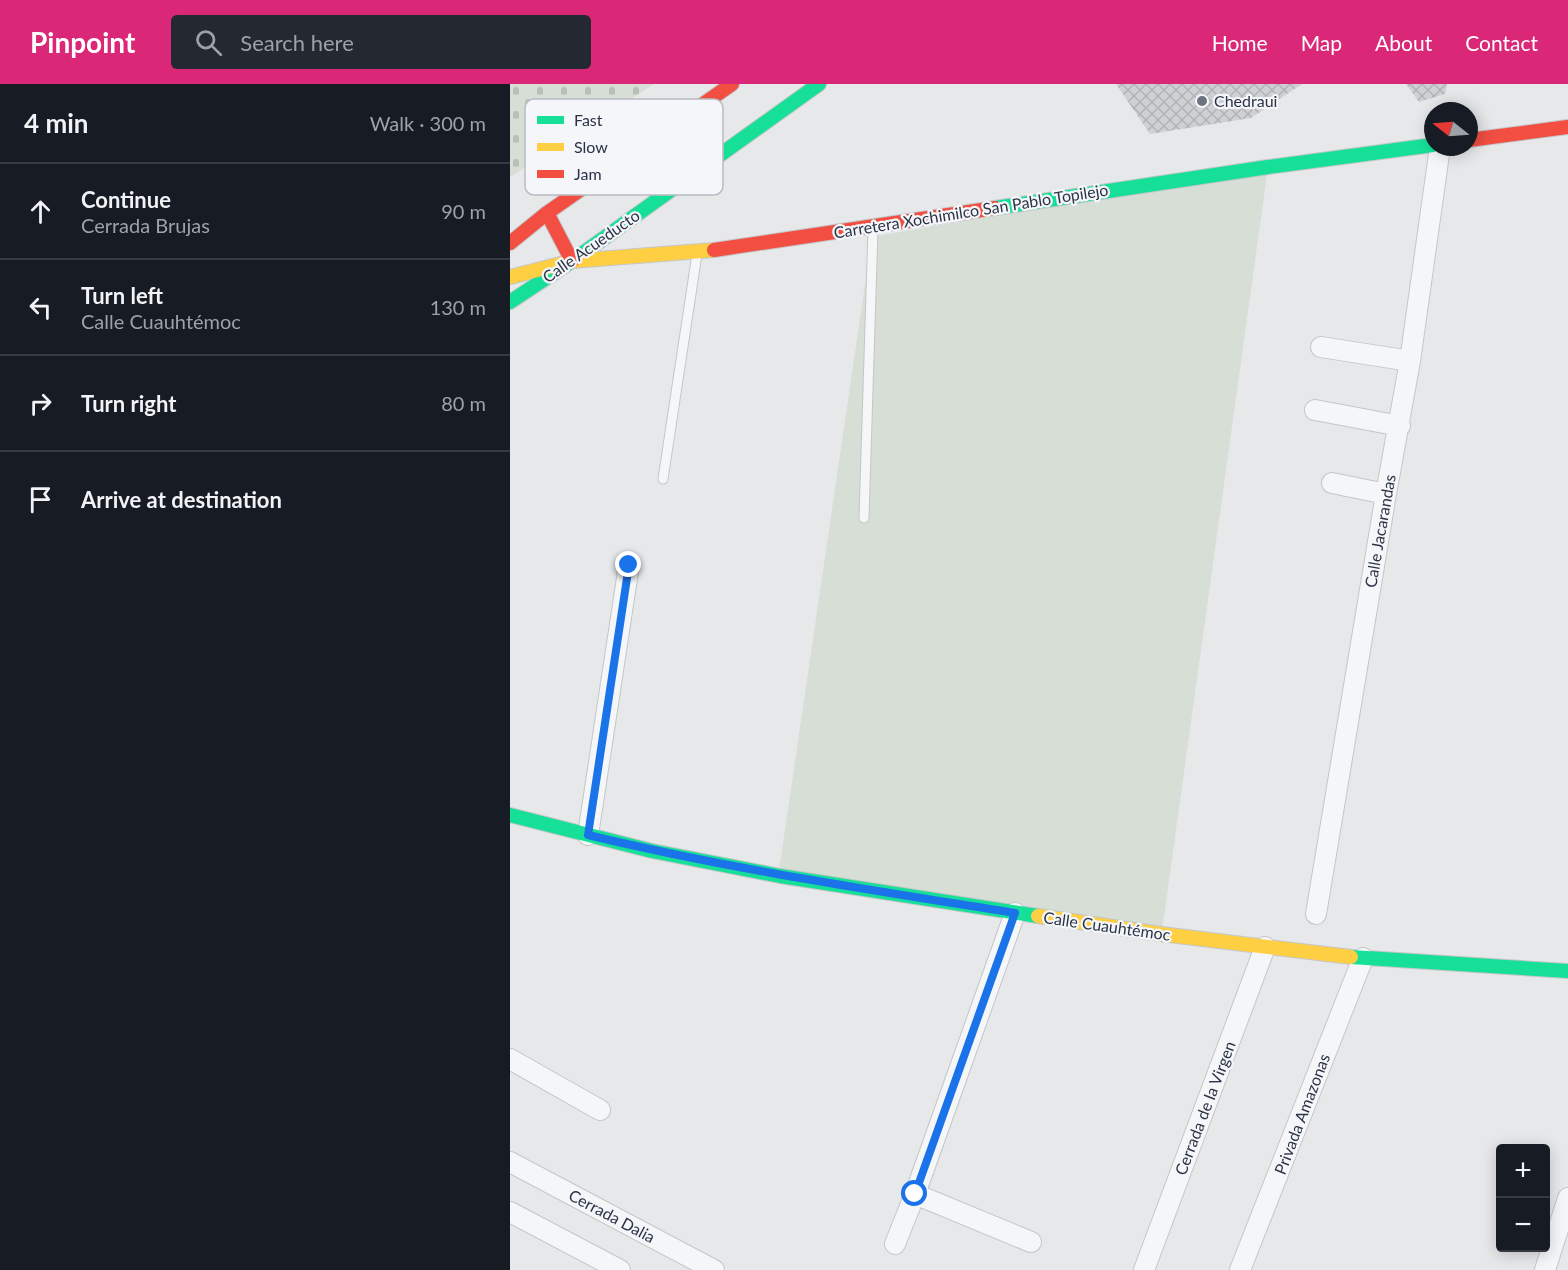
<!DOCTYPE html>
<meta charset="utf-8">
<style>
:root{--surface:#171b24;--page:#242831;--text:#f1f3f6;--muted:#9ea1a6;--line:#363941;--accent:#db2777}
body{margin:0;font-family:Lato,sans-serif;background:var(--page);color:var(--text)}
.controls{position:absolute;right:18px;bottom:18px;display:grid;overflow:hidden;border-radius:6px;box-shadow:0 3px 15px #0003}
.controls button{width:54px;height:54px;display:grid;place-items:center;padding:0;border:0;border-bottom:2px solid var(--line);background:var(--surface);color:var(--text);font:30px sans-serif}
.compass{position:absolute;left:914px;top:18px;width:54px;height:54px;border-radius:50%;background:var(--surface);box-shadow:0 3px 15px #0003;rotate:287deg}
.stop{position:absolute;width:18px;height:18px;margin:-14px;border:4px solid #1a73e8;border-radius:50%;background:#fff}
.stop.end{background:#1a73e8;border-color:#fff;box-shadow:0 2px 6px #0008}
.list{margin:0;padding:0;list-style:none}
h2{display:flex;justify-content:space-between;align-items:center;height:78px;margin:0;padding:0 24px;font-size:26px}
h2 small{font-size:20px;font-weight:400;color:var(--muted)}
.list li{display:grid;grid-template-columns:39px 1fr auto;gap:18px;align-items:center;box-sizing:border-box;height:96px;padding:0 24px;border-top:2px solid var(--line)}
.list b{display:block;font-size:22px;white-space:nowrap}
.list p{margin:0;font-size:20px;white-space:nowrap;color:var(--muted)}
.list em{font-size:20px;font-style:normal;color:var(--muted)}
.icon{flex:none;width:33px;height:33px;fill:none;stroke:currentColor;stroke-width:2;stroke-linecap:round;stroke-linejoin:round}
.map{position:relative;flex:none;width:1058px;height:1186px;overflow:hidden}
header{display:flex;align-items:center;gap:36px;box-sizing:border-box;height:84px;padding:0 30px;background:var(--accent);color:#fff}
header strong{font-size:28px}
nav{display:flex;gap:33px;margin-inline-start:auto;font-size:21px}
.search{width:420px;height:54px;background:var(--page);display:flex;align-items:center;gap:15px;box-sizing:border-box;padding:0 21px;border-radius:6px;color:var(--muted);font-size:22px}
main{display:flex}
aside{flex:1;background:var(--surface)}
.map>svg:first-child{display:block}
.grass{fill:#d6ded6}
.cemetery{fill:url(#cemetery-stones)}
.building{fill:url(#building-cross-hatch)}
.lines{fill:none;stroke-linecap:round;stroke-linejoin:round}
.lane-casing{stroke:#c4c6c8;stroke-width:11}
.street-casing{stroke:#c4c6c8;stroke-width:22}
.fast-casing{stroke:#c4c6c8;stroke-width:16}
.slow-casing{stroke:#c4c6c8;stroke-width:16}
.jam-casing{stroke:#c4c6c8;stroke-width:16}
.lane{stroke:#f5f6f7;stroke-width:9}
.street{stroke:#f5f6f7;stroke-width:20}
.fast{stroke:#16e098;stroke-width:14}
.slow{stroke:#ffcf43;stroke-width:14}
.jam{stroke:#f24e42;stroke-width:14}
.route{stroke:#1a73e8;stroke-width:8}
.poi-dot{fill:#6c737f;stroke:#f4f6f9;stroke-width:2}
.labels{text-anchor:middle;stroke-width:4.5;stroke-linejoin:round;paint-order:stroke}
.poi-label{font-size:16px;fill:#2b3445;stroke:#f4f6f9;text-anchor:start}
.street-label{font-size:16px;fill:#2b3445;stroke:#f4f6f9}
.key{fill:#f4f6f9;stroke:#b8bcc3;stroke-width:1.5}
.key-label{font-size:16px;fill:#2b3445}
</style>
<header>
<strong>Pinpoint</strong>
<div class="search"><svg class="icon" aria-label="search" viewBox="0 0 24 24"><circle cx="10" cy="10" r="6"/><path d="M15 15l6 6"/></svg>Search here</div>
<nav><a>Home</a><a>Map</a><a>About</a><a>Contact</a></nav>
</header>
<main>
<aside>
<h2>4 min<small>Walk · 300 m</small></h2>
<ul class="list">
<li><svg class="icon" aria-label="ahead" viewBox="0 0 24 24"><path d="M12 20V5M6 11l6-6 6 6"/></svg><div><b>Continue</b><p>Cerrada Brujas</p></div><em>90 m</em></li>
<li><svg class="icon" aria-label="left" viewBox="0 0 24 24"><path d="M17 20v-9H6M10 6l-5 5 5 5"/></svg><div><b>Turn left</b><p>Calle Cuauhtémoc</p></div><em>130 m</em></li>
<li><svg class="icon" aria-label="right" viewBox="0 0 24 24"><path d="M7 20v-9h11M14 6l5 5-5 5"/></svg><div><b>Turn right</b></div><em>80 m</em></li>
<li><svg class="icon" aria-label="arrive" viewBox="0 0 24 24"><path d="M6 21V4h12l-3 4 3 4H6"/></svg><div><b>Arrive at destination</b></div></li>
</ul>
</aside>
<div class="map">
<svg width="1058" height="1186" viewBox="0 0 1058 1186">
<defs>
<pattern id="cemetery-stones" width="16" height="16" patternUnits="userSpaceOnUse" patternTransform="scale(1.5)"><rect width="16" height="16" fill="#d6ded6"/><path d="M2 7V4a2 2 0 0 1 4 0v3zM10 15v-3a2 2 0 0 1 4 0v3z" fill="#b8bfb9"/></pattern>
<pattern id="building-cross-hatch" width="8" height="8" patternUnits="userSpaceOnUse" patternTransform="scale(1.5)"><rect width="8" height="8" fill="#ced0d3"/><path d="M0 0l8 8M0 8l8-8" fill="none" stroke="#b1b3b6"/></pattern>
</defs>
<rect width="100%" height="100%" fill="#e6e8ea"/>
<path class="grass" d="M758,83l-106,764 -383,-60 93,-634z"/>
<path class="cemetery" d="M0,0h144l-144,93z"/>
<path class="building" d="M606,0h186l-51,34 -101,16z
M896,0h40l1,1 -2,9 -26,8z"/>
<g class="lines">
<defs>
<path id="lane" d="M153,395l34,-225
M354,434l9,-289"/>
<path id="street" d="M811,263l89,14
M805,326l85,16
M822,399l54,11
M78,751l41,-270
M806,830l70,-420 24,-133 30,-214
M0,975l90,51
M0,1078l204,108
M405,1110l116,48
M0,1128l110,58
M385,1160l20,-50 100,-281
M634,1186l121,-323
M730,1186l123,-312
M1035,1186l23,-72"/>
<path id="fast" d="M485,124l273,-41 165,-22
M0,218l62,-41 247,-177
M0,731l142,36 128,25 258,40
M841,873l217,14"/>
<path id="slow" d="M0,193l62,-16 142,-11
M528,832l123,18 190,23"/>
<path id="jam" d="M959,56l99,-13
M37,129l25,48
M0,159l37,-30 185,-129
M204,166l281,-42"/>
</defs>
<use href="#lane" class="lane-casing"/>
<use href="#street" class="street-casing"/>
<use href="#fast" class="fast-casing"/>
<use href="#slow" class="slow-casing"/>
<use href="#jam" class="jam-casing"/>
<use href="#lane" class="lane"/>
<use href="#street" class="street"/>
<use href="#fast" class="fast"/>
<use href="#slow" class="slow"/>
<use href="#jam" class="jam"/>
</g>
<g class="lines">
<path class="route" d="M119,481l-41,270c141,34 284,55 427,78l-100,281"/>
</g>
<circle class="poi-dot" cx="692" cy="17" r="6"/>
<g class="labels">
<g class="poi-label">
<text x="704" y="23">Chedraui</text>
</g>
<g class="street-label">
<text transform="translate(461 127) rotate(-9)" y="6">Carretera Xochimilco San Pablo Topilejo</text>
<text transform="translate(81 162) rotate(-35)" y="6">Calle Acueducto</text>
<text transform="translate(870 447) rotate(-80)" y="6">Calle Jacarandas</text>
<text transform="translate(597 842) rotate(8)" y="6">Calle Cuauhtémoc</text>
<text transform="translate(695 1024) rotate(-69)" y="6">Cerrada de la Virgen</text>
<text transform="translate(792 1030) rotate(-69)" y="6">Privada Amazonas</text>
<text transform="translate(102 1132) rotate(28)" y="6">Cerrada Dalia</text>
</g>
</g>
<rect x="15" y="15" width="198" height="96" rx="9" class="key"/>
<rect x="27" y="32" width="27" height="8" fill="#16e098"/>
<rect x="27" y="59" width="27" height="8" fill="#ffcf43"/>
<rect x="27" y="86" width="27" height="8" fill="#f24e42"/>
<g class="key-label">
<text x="64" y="42">Fast</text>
<text x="64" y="69">Slow</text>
<text x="64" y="96">Jam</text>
</g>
</svg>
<div class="controls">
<button>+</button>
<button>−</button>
</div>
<svg class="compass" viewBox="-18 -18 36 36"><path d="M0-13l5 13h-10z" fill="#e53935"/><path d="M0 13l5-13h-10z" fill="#9ea1a6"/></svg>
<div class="stop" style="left:405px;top:1110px"></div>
<div class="stop end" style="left:119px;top:481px"></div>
</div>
</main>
